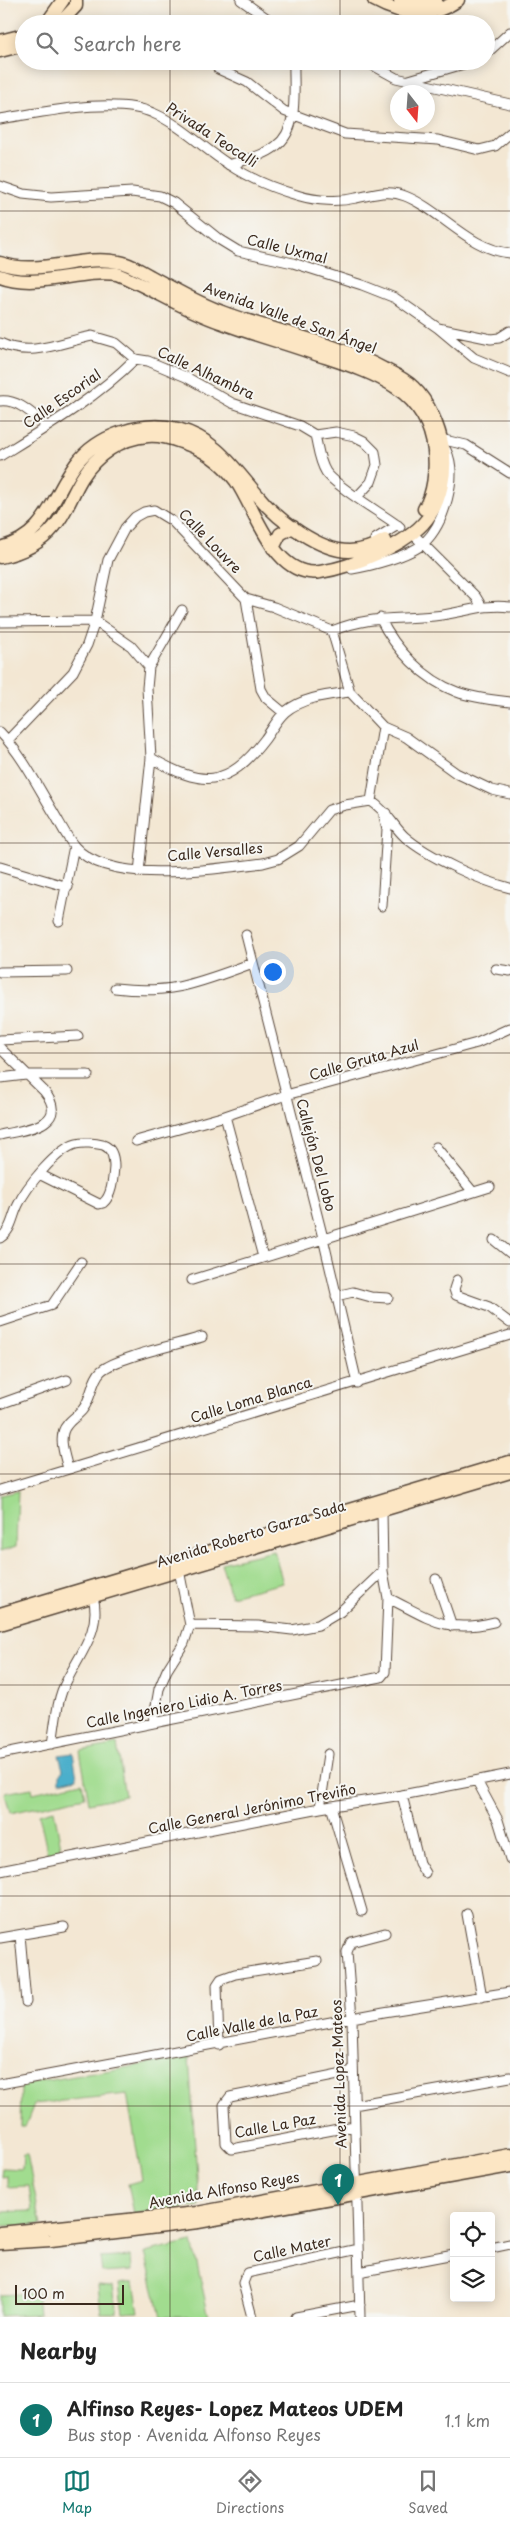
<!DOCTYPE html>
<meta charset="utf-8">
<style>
:root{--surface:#fff;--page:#f2f2f2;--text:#222;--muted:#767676;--line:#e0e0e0;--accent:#0f766e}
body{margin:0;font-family:"Playpen Sans",sans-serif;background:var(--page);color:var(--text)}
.controls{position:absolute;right:15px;bottom:15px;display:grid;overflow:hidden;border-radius:5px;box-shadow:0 2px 12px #0003}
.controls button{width:45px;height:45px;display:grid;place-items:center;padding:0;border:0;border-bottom:1px solid var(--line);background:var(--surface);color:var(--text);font:25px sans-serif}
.compass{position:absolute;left:390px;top:85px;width:45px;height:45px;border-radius:50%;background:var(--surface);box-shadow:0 2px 12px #0003;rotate:163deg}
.scale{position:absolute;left:15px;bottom:12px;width:109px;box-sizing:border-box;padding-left:5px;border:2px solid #3b2a1e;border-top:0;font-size:14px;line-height:18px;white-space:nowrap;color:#3b2a1e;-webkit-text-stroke:4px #f6f6f2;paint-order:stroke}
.you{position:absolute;left:272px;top:971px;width:18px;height:18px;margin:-12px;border:4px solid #fff;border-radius:50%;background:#1a73e8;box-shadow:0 0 0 8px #1a73e833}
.badge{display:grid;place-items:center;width:32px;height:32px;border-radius:50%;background:var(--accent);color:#fff;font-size:16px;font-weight:700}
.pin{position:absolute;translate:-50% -41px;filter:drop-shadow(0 1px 2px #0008)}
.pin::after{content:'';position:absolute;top:26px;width:18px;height:15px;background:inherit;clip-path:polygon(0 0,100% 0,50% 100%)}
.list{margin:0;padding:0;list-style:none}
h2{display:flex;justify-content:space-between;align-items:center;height:65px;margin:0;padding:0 20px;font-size:21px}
h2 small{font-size:16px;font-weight:400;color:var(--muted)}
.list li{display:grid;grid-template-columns:32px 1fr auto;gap:15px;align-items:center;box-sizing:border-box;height:75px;padding:0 20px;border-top:1px solid var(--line)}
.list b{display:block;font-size:19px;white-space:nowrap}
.list p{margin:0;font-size:16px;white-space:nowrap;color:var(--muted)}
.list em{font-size:16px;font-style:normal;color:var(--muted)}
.icon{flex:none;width:28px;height:28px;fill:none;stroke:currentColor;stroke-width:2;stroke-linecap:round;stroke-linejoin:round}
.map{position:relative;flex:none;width:510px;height:2317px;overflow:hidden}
.search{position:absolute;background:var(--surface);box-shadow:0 2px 12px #0003;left:15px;right:15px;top:15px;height:55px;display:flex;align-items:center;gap:12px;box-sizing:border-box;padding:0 18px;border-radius:28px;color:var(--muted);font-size:19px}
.sheet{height:140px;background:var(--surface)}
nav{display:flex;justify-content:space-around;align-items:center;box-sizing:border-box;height:70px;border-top:1px solid var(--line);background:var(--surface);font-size:14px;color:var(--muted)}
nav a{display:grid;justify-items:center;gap:2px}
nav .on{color:var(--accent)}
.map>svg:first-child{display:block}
.green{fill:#a1dc8f;stroke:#6e8356}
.water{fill:#4cafcb;stroke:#446c74}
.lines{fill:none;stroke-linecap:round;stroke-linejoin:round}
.street-casing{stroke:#574639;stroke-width:11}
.secondary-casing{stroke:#574639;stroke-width:15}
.street{stroke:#fff;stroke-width:9}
.secondary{stroke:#fce6c4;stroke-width:12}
.grid{fill:none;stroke:#3b2a1e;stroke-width:1;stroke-opacity:0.55}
.labels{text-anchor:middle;stroke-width:4;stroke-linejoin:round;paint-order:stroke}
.street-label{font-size:14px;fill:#3b2a1e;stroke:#f6f6f2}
</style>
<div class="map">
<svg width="510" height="2317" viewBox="0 0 510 2317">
<rect width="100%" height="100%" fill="#f6f6f2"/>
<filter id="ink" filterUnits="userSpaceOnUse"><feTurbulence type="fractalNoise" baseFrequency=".02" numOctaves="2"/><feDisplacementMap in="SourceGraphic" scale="10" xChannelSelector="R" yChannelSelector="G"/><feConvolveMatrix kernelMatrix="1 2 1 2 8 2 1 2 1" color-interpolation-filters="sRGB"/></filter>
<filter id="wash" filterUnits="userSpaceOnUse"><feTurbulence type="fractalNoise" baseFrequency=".0096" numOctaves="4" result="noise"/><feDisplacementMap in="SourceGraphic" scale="20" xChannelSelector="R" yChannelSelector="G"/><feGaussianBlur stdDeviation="1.12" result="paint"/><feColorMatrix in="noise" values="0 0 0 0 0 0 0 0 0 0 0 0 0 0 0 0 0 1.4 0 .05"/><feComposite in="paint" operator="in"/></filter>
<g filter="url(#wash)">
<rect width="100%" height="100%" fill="#f3e7d3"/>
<path class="green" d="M18,1491l-2,56 -16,5v-57z
M274,1551l9,32 -52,13 -10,-33z
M117,1744l8,52 -36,7 -9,-52z
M82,1782l3,15 -75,16 -5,-20 27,-5 1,5z
M54,1810l8,42 -14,4 -9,-42z
M189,2057l10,149 -65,8 -6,-30 14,-4 -15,-86 -93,10 -9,23h-5l1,-42z
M23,2155h4l14,70 -41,1v-14l32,-1 -3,-25 -22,1v-11l-6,1 1,-9 20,1z
M192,2242l17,75h-48l-16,-64z
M131,2256l1,15 -30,2 -2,-15z
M134,2282l5,30 -16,1 -4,-29z
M98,2285l15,1 4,27h-16z
M37,2293l2,21 -39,2v-21z"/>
<path class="water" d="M73,1753l4,25 -17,4v-8l3,-4 -4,-15z"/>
</g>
<g filter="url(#ink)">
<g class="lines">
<defs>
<path id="street" d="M241,0l34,24
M486,54l24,-22
M365,61l31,17 114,26
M218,69l29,13 37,29 61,23 93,6 41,10 16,-4 15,-13
M409,80l65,-19
M0,119c40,-6 116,-23 153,-6 28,12 50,35 75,51 22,15 47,25 72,32 17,5 39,6 56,2 17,-3 32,-9 49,-2 36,14 65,54 105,57
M229,165c15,-5 35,-9 47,-19 24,-17 17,-59 18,-85
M0,186l23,8 28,3 81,-5 28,4 14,7 46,37 18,11 55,12 69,22 33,13 43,30 53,11 8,-1 11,-7
M438,328l36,30 36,15
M0,343c30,15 62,-1 92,-7l24,7 19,16 13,2 38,16 46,26 68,23 15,9 21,-3 18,4 10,5 11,11 2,13 -6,17 -14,15
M0,401c19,-2 33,14 47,25
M315,435c3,12 4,26 11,37 10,15 57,42 74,55
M440,439l26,6 44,28
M0,456c47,-29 96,-58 135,-97
M417,538l59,59 6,10
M375,539l23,-14
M352,569c18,-3 58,-13 72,-26 20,-19 35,-67 22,-93
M246,599l15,90 5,9 18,15
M380,618c15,31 44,62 77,74 16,6 36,8 53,10
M0,622l95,-1 36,25 18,21 -2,21 4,70 -12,114
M332,631c38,-16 64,-11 102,-15 26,-2 50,-13 76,-9
M149,667l33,-57
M0,732c23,24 38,55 55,83 6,10 12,23 20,32 34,39 141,22 188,16l15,-4 21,-13 30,-36 16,-5 26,-4c18,12 21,24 34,36 23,20 76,44 105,51
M8,740l65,-68 14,-27 8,-24 13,-61 17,-32 10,-11 9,-5 10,-2 18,11 74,78 28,8 58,24 18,61 33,35 23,10 50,36 36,17 18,4
M151,758c51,29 76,31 114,-19 6,-8 12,-20 20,-27 18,-15 43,-17 65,-20
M371,801l12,-74
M0,867l68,20
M382,906l5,-77 -3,-13 2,-3
M59,921l15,-75
M246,935l77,303 34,145
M496,969l14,2
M0,972l67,-1
M115,988c58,7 85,-6 138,-25
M0,1040l78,-4
M0,1048l44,43c28,35 -22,39 -44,44
M0,1078l26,-3h62
M136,1141l89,-25
M436,1147l37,45
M0,1238c12,-8 12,-21 18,-33 8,-18 39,-56 58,-61 7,-2 19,-1 27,1 9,3 11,14 11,22 -1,12 -2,29 -11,36l-4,1 -60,-30
M494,1240l16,13
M263,1257l-38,-141 61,-21 191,-52 33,-15
M192,1280l298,-93
M457,1280l-3,9 2,6 33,12 21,16
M336,1296l17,-4 18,5 17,1
M0,1322l52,-17 29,-43
M0,1404l67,-24
M68,1469c-3,-13 -11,-33 -1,-44 4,-6 12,-10 16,-16 9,-11 8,-28 18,-38 16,-14 79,-27 101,-34
M0,1490l510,-155
M436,1579l16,47
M388,1598c41,20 57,36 106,24
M190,1625l68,1 34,4 26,-5 22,-13 43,-41
M153,1723l6,-34 8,-19 17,-27 6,-18 -12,-60
M52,1744c3,-17 4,-37 10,-53 12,-31 41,-58 31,-94
M0,1754l381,-77 4,-5 3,-74 -5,-27 -1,-61
M477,1781l21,39 12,39
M402,1795l17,68 6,10
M331,1806l31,105
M320,1808l8,-54
M0,1871l320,-63 82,-13 108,-21
M467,1914l15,83
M20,1935l6,67
M0,1938l64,-11
M219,2045l-2,-60 4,-6 14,-5 82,-13
M353,2072l-123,25 -6,8 2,38 6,6 122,-23
M0,2084l384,-72 126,-20
M354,2105l156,-28
M491,2248l19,-4
M359,2272l95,-18
M252,2317l-9,-34 4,-10 111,-24
M296,2317l64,-12
M360,2317l-8,-298 -5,-67 4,-10 34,-9"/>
<path id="secondary" d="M374,0c29,16 57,19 84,0
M400,0l19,4 17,-4
M46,24l17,-24
M59,24l17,-18v-6
M0,41l24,-6
M0,51l24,-6
M0,263c40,14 79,-9 119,-1 12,2 21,9 31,14 22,12 44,25 67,34 56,22 113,30 167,59 10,5 21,10 29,18 16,15 26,40 30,61 4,24 -2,53 -16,71 -20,26 -75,48 -107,53 -46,7 -64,-62 -84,-91 -14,-19 -32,-32 -55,-39 -11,-4 -22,-7 -33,-6 -28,2 -52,19 -66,42 -10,16 -15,34 -28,49 -14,17 -33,26 -54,30
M0,276c37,14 79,-7 117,-2 35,14 67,36 103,48 31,12 62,20 93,31 53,18 114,32 121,98 2,19 0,42 -10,58
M0,548c47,-12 51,-50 76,-84 21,-29 67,-44 102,-35 39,10 57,41 82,69 18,22 60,53 89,53 12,0 26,-5 36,-11
M273,548l7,-14 13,-7
M0,1614l510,-152
M0,1624l510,-152
M0,2233l197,-20 313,-58
M0,2243l51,-3 147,-18 312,-56"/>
</defs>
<use href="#street" class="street-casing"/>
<use href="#secondary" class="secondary-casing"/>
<use href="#street" class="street"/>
<use href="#secondary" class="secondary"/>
</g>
</g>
<path class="grid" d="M170,0v24M340,0v24M170,61v2256M340,61v2256M0,211h510M0,421h510M0,632h510M0,843h510M0,1053h510M0,1264h510M0,1474h510M0,1685h510M0,1896h510M0,2106h510"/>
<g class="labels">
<g class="street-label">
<text transform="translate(212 135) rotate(33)" y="5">Privada Teocalli</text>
<text transform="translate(287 249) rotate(14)" y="5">Calle Uxmal</text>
<text transform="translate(290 318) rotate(20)" y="5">Avenida Valle de San Ángel</text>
<text transform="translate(206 373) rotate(25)" y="5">Calle Alhambra</text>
<text transform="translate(62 399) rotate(-35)" y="5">Calle Escorial</text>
<text transform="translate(210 541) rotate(46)" y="5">Calle Louvre</text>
<text transform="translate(215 852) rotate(-5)" y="5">Calle Versalles</text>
<text transform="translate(364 1060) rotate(-16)" y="5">Calle Gruta Azul</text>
<text transform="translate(316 1155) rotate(75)" y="5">Callejón Del Lobo</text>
<text transform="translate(251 1400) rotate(-17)" y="5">Calle Loma Blanca</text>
<text transform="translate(251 1534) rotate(-17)" y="5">Avenida Roberto Garza Sada</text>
<text transform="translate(184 1704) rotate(-11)" y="5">Calle Ingeniero Lidio A. Torres</text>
<text transform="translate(252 1809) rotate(-11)" y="5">Calle General Jerónimo Treviño</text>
<text transform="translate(252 2024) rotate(-11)" y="5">Calle Valle de la Paz</text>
<text transform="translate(339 2074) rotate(-92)" y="5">Avenida Lopez Mateos</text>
<text transform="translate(275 2126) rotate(-10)" y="5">Calle La Paz</text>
<text transform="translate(224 2190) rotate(-10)" y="5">Avenida Alfonso Reyes</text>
<text transform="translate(292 2249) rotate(-12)" y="5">Calle Mater</text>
</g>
</g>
</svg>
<div class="controls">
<button><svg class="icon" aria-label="locate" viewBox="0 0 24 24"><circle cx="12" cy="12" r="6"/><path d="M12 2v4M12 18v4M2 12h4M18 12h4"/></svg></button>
<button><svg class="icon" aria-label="layers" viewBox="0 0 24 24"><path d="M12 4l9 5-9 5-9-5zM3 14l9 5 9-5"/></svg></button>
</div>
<svg class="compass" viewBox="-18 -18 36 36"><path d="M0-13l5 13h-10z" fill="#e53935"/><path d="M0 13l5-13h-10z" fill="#767676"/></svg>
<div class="scale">100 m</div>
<div class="you"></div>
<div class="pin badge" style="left:338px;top:2205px">1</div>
<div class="search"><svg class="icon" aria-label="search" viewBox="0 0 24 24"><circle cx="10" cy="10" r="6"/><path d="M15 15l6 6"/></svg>Search here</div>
</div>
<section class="sheet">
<h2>Nearby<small></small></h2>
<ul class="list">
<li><span class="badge">1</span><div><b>Alfinso Reyes- Lopez Mateos UDEM</b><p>Bus stop · Avenida Alfonso Reyes</p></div><em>1.1 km</em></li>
</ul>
</section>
<nav>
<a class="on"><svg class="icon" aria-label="map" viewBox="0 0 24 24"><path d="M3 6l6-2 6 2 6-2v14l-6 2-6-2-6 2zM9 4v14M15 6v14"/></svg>Map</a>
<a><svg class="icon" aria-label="directions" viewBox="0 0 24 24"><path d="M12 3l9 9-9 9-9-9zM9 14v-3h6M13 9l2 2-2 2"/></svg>Directions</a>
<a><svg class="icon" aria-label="saved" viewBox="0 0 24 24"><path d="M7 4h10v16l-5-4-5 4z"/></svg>Saved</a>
</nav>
